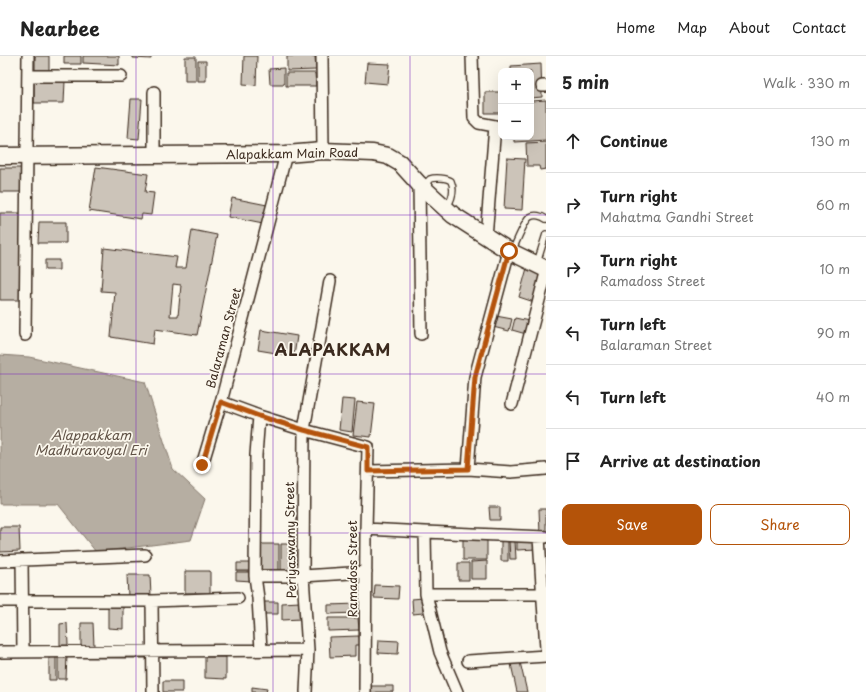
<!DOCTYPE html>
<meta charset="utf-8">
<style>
:root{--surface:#fff;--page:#f6f6f6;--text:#222;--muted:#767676;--line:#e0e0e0;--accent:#b45309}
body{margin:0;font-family:"Playpen Sans",sans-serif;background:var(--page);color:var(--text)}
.controls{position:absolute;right:12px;top:12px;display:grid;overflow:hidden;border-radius:8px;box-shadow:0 4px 16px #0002}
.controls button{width:36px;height:36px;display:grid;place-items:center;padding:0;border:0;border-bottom:1px solid var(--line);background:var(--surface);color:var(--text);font:20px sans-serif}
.stop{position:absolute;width:12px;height:12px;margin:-9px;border:3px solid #b45309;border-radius:50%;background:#fff}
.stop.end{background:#b45309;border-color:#fff;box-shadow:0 1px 4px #0008}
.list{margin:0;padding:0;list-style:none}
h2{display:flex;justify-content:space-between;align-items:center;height:52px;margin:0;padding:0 16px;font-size:17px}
h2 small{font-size:13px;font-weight:400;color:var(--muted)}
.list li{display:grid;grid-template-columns:26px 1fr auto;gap:12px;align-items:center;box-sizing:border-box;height:64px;padding:0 16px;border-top:1px solid var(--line)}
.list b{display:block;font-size:15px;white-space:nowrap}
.list p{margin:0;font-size:13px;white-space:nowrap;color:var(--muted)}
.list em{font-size:13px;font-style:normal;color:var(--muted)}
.actions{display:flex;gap:8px;padding:12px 16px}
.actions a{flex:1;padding:9px 0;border:1px solid var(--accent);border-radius:8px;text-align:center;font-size:14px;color:var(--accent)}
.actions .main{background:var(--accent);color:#fff}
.icon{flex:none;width:22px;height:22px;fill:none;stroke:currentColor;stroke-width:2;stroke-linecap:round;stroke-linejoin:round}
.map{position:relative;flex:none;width:546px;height:636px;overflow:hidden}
header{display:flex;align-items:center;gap:24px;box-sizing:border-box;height:56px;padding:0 20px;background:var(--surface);border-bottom:1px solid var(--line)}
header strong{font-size:19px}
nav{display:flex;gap:22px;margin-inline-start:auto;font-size:14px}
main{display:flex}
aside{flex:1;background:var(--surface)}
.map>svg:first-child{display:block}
.water{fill:#b6aea2;stroke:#85796d}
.building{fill:#ccc4b9;stroke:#3b2a1e;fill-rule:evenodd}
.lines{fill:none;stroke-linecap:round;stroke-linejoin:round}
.lane-casing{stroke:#3b2a1e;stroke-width:8}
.street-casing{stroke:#3b2a1e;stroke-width:14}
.secondary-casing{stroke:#3b2a1e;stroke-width:19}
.lane{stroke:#fbf7ec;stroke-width:5.5}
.street{stroke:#fbf7ec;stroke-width:11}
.secondary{stroke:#fbf7ec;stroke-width:16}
.route{stroke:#b45309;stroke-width:5}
.grid{fill:none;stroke:#7b2cbf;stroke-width:1;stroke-opacity:0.55}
.labels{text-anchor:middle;stroke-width:3.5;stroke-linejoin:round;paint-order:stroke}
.street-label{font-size:12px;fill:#3b2a1e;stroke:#fbf7ec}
.water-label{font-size:13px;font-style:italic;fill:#605246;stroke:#fbf7ec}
.district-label{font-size:16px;font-weight:bold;letter-spacing:1px;fill:#3b2a1e;stroke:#fbf7ec}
</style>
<header>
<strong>Nearbee</strong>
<nav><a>Home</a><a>Map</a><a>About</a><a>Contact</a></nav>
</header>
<main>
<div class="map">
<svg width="546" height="636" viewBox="0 0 546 636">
<rect width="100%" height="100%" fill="#fbf7ec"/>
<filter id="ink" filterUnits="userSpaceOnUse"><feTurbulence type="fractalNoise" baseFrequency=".025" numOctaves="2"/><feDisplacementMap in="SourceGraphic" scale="8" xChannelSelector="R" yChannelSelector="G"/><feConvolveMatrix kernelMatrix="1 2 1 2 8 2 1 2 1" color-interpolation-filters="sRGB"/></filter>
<g filter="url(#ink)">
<path class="water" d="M0,299l29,2 116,25 28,87 32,30 -14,41 -95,12 -38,-48h-58z"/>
<path class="building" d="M35,0h14v14h-14z
M64,0h17v8h-17z
M83,0h36v9l-36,-2z
M133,0h18v3l-18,-1z
M244,0h13l-1,29 -13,-1z
M287,0h28l1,14 -29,1z
M185,1h11v24h-11z
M198,5h8v20h-8z
M367,7l23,1 -2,20 -23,-2z
M541,8l1,33 -11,1v-27h-20v-5z
M284,12v16h-14l-1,-15z
M286,17h29l1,13h-30z
M34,25h31l-1,22h-30z
M485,36h16v21h-16z
M131,43h11l-3,40 -11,-1z
M546,44v40l-32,2v-5h17v-36z
M546,86v27l-6,1 -1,-4h-12l-1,-23z
M507,102l18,1 -3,51 -18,-1z
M96,111l52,7 -3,18 9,1 -3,22 -9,-1 -1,5 -52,-8z
M0,112h25v24h-25z
M232,142l35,7 -4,19 -35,-7z
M0,157h21v87h-21z
M39,166h27v21h-28z
M192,174l25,5 -20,100 -42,-6 -2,15 -42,-7 4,-45 -14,-1 3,-43 73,9 -2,11h11zM173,228l8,1 -3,31h-8z
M45,204h14v10h-14z
M527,212l16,5 -9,29 -15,-5z
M496,260l16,3 -3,12 -16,-4z
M515,262l14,3 -3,13 -14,-4z
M261,274l36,6 -3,20 -36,-6z
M342,343l13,1 -3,32 -13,-2z
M357,346l18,2 -4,33 -18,-2z
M489,451h11v13h-10z
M539,453h7v25h-6z
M0,471h19l1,24 -20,1z
M463,482h24v22h-24z
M537,482v11l-20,1v-11z
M501,484h7v21h-7z
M509,485h6l1,18h-6z
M260,488h19v28h-18z
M281,488h20l-1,27h-19z
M487,505v18h-16v-17z
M237,507h14v8h-14z
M458,507h11v17h-11z
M185,515h25v22h-25z
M236,516h16v9l-16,-1z
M127,519h23l1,21 -23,1z
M375,529l24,1 -1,13 -24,-1z
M423,542v15l-10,1 -1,-15z
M263,546h15v12h-15z
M300,546l1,17 -19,1v-17z
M108,548h15v25l-15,-1z
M358,548v9l-30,1v-9z
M328,562h30l1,12 -31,1z
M67,567l1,22h-8v-21z
M81,567h12l1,23h-13z
M359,580l1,9h-5v11l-25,1 -1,-20z
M379,584l20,1 -1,13 -20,-1z
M58,600h9l-1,23h-8z
M49,601h7v23h-7z
M205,601h21v22l-21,-1z
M520,606l7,30h-10l-6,-28z
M163,625h19v11h-19z
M371,630h22v6h-22z
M252,631l15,2 -1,3h-14z"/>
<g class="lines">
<defs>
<path id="lane" d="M423,131c2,-2 5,-6 7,-8 5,-2 17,-1 21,2 4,9 1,18 -4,26
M512,196c3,-7 13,-32 18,-35 5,-3 12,-1 16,2
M537,207l9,-29"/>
<path id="street" d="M322,0l1,95
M472,0l2,62 5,5 16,3 -9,111
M28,20h93
M542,30h4
M286,98l-65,248 38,14 45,14 64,17 -2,82 -1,163
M154,100v-64
M419,128l2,150
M25,279l3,-279
M512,348l34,-131
M259,360l-3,39 -1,121 3,22 3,52
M202,409l19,-63
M468,413l7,-92 34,-126
M368,415l100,-2 43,3 35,-3
M366,473l59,3 121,5
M425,476l1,62 14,58 17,40
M539,481l7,112
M22,504l1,92
M0,505l145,-6
M255,520h48l63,-4
M426,538h117
M0,545h152l86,-3
M152,545l1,91
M0,596l308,-2
M468,605l78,-5
M306,636l2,-42 -5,-74 1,-146 26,-149"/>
<path id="secondary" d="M0,100l286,-2 37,-3 50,2 15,3 12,7 19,21 34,31 56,36 37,18"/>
</defs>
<use href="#lane" class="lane-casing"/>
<use href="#street" class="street-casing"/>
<use href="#secondary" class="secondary-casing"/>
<use href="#lane" class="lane"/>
<use href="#street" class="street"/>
<use href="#secondary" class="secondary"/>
</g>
</g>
<g class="lines" filter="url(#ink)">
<path class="route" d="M202,409l19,-63 38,14 45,14 64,17v24l100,-2 7,-92 34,-126"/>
</g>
<path class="grid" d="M136,0v636M273,0v636M410,0v636M0,159h546M0,318h546M0,477h546"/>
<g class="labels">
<g class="street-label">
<text transform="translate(292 98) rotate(-1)" y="4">Alapakkam Main Road</text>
<text transform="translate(224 282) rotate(-75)" y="4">Balaraman Street</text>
<text transform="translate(291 484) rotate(-91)" y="4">Periyaswamy Street</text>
<text transform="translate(353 513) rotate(-90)" y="4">Ramadoss Street</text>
</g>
<g class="water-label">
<text x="91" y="384">Alappakkam<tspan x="91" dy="15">Madhuravoyal Eri</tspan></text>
</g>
<g class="district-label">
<text x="333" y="300">ALAPAKKAM</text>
</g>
</g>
</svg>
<div class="controls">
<button>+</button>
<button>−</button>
</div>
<div class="stop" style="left:509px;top:195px"></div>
<div class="stop end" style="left:202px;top:409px"></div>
</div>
<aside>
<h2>5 min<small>Walk · 330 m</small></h2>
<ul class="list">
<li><svg class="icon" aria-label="ahead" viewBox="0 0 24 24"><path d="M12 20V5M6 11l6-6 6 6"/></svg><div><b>Continue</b></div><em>130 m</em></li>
<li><svg class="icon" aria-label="right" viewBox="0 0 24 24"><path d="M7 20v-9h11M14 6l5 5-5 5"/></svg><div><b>Turn right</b><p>Mahatma Gandhi Street</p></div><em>60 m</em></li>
<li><svg class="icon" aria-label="right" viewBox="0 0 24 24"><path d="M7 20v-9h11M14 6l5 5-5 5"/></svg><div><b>Turn right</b><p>Ramadoss Street</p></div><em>10 m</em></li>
<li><svg class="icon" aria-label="left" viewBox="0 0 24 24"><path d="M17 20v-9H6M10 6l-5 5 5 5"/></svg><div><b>Turn left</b><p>Balaraman Street</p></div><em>90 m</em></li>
<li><svg class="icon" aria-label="left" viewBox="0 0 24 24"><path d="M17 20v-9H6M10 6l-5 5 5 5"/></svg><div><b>Turn left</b></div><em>40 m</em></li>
<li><svg class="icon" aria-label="arrive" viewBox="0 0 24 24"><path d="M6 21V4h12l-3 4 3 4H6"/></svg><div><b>Arrive at destination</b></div></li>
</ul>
<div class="actions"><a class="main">Save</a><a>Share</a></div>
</aside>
</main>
